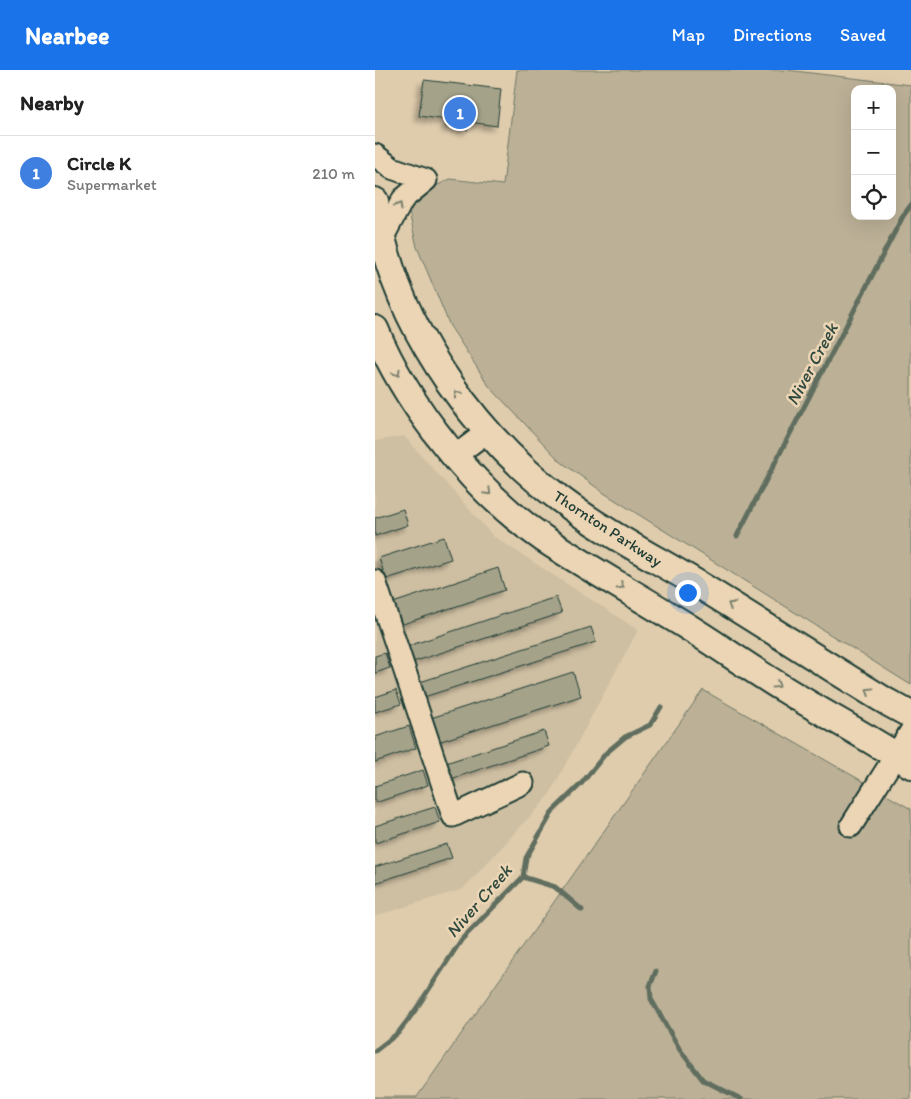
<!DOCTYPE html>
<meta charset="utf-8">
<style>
:root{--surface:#fff;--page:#f2f2f2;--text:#222;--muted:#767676;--line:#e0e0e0;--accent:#1a73e8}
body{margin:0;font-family:Itim,sans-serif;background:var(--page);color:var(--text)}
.controls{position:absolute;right:15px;top:15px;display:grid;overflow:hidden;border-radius:10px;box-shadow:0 5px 20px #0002}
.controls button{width:45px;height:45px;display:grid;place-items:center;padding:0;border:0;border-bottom:1px solid var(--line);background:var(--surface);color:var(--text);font:25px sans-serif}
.you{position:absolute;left:312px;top:522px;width:18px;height:18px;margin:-12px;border:4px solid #fff;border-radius:50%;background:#1a73e8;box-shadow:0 0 0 8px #1a73e833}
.badge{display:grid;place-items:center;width:32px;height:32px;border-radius:50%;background:var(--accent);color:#fff;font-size:16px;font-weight:700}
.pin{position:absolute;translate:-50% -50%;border:2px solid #fff;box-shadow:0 1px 5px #0006}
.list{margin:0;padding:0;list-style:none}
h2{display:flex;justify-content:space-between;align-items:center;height:65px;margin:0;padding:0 20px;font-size:21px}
h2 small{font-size:16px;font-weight:400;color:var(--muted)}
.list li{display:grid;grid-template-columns:32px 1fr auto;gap:15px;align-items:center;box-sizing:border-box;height:75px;padding:0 20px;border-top:1px solid var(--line)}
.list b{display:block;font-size:19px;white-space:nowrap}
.list p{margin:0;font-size:16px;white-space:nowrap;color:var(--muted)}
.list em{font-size:16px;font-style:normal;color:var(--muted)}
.icon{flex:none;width:28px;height:28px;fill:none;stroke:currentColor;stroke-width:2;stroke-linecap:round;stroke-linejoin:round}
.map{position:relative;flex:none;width:536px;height:1029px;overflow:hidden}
header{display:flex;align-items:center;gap:30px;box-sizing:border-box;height:70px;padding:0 25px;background:var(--accent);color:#fff}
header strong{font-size:24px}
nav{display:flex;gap:28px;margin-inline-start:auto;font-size:18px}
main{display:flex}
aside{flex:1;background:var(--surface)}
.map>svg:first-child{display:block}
.built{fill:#cebfa2}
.green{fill:#bcb197;stroke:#6e7766;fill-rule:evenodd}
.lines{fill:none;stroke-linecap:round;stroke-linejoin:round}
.stream{stroke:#616e5e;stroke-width:5}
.building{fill:#a5a28a;stroke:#1f3d34;filter:url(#shadow)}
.minor-casing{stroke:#1f3d34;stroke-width:25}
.major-casing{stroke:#1f3d34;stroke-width:30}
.minor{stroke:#ebd5b5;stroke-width:21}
.major{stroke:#ebd5b5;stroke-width:26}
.oneway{stroke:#7b816e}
.labels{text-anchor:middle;stroke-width:5;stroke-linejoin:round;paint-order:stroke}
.street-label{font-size:16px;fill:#1f3d34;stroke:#ebd5b5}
.water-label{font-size:18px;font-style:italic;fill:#30493e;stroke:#ebd5b5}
</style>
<header>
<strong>Nearbee</strong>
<nav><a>Map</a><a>Directions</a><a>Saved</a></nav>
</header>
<main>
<aside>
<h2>Nearby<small></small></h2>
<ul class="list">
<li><span class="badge" style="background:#3f7fe0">1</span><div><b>Circle K</b><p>Supermarket</p></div><em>210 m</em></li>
</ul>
</aside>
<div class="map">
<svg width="536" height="1029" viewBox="0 0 536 1029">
<defs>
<filter id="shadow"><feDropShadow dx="-4.5" dy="4.5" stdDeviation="2.5" flood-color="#0004"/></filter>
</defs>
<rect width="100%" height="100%" fill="#dfccad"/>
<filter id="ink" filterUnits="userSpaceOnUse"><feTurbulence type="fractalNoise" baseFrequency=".02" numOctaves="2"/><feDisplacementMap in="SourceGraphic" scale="10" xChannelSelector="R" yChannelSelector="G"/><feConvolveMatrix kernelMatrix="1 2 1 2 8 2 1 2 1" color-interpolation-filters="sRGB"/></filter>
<g filter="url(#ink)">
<path class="built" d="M29,366l89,100 145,94 -90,167 -85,92 -88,27v-475z"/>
<path class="green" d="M142,0h269l125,15v600l-307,-192 -44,-32 -71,-75 -39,-60 -33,-79 -8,-35 9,-17 32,-16 53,6zM480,19h37v127h-37z
M328,620l208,119v290h-536v-2h42z"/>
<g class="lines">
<path class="stream" d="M362,466l166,-320 8,-11
M148,807l32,10 27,23
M281,901l-6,15 1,13 29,51 23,30 38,19
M0,981l23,-18 16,-21 48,-73 61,-62 3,-19 27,-47 28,-27 25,-31 19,-16 25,-12 11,-18"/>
</g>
<path class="building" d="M49,10l77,9 -4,37 -28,-4 -1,8 -22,-3 1,-7 -28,-4z
M28,439l5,16 -33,11v-18z
M69,467l7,22 -65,20 -7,-21z
M123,498l7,22 -105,35 -7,-22z
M181,527l6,16 -149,49 -5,-16z
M216,557l5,15 -172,55 -4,-15z
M10,583l5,15 -15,5v-17z
M198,602l8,24 -143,46 -7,-24z
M21,620l5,14 -26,8v-15z
M34,656l7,22 -41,14v-25z
M169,661l5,15 -98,33 -5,-16z
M48,700l5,15 -53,18v-17z
M60,737l5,15 -65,21v-17z
M72,774l5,14 -77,25v-16z"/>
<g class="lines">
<defs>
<path id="minor" d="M0,85l17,13 34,12
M7,169l21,-40 23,-19
M80,386l33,-25
M0,511l78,235 70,-33
M476,756l60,-95"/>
<path id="major" d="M0,131c2,13 4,25 7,37 25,101 96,199 178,261 41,31 87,55 131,81 66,40 130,82 196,122l24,13
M0,259c32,77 100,163 169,210 41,27 84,51 126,77 39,23 76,50 114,73 42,26 86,49 127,76"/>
</defs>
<use href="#minor" class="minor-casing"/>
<use href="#major" class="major-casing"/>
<use href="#minor" class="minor"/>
<use href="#major" class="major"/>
</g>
<defs><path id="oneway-chevron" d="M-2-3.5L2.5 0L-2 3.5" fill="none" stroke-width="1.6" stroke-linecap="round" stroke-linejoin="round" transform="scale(1.25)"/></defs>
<g class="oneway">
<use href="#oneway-chevron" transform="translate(24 136) rotate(-58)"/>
<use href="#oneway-chevron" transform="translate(22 303) rotate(60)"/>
<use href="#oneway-chevron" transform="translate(82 324) rotate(-126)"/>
<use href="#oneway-chevron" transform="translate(113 422) rotate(45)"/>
<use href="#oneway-chevron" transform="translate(246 516) rotate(31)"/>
<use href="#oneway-chevron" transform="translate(356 535) rotate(-148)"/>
<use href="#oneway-chevron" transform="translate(402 615) rotate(32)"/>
<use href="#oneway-chevron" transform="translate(494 621) rotate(-148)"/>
</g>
</g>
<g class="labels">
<g class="street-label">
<text transform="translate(233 458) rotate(33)" y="6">Thornton Parkway</text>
</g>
<g class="water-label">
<text transform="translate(437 294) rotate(-62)" y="6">Niver Creek</text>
<text transform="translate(104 831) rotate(-49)" y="6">Niver Creek</text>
</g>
</g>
</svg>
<div class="controls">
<button>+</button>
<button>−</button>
<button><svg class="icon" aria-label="locate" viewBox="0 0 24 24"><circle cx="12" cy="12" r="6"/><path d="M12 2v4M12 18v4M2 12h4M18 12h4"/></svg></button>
</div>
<div class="you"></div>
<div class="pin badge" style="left:85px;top:43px;background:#3f7fe0">1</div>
</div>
</main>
